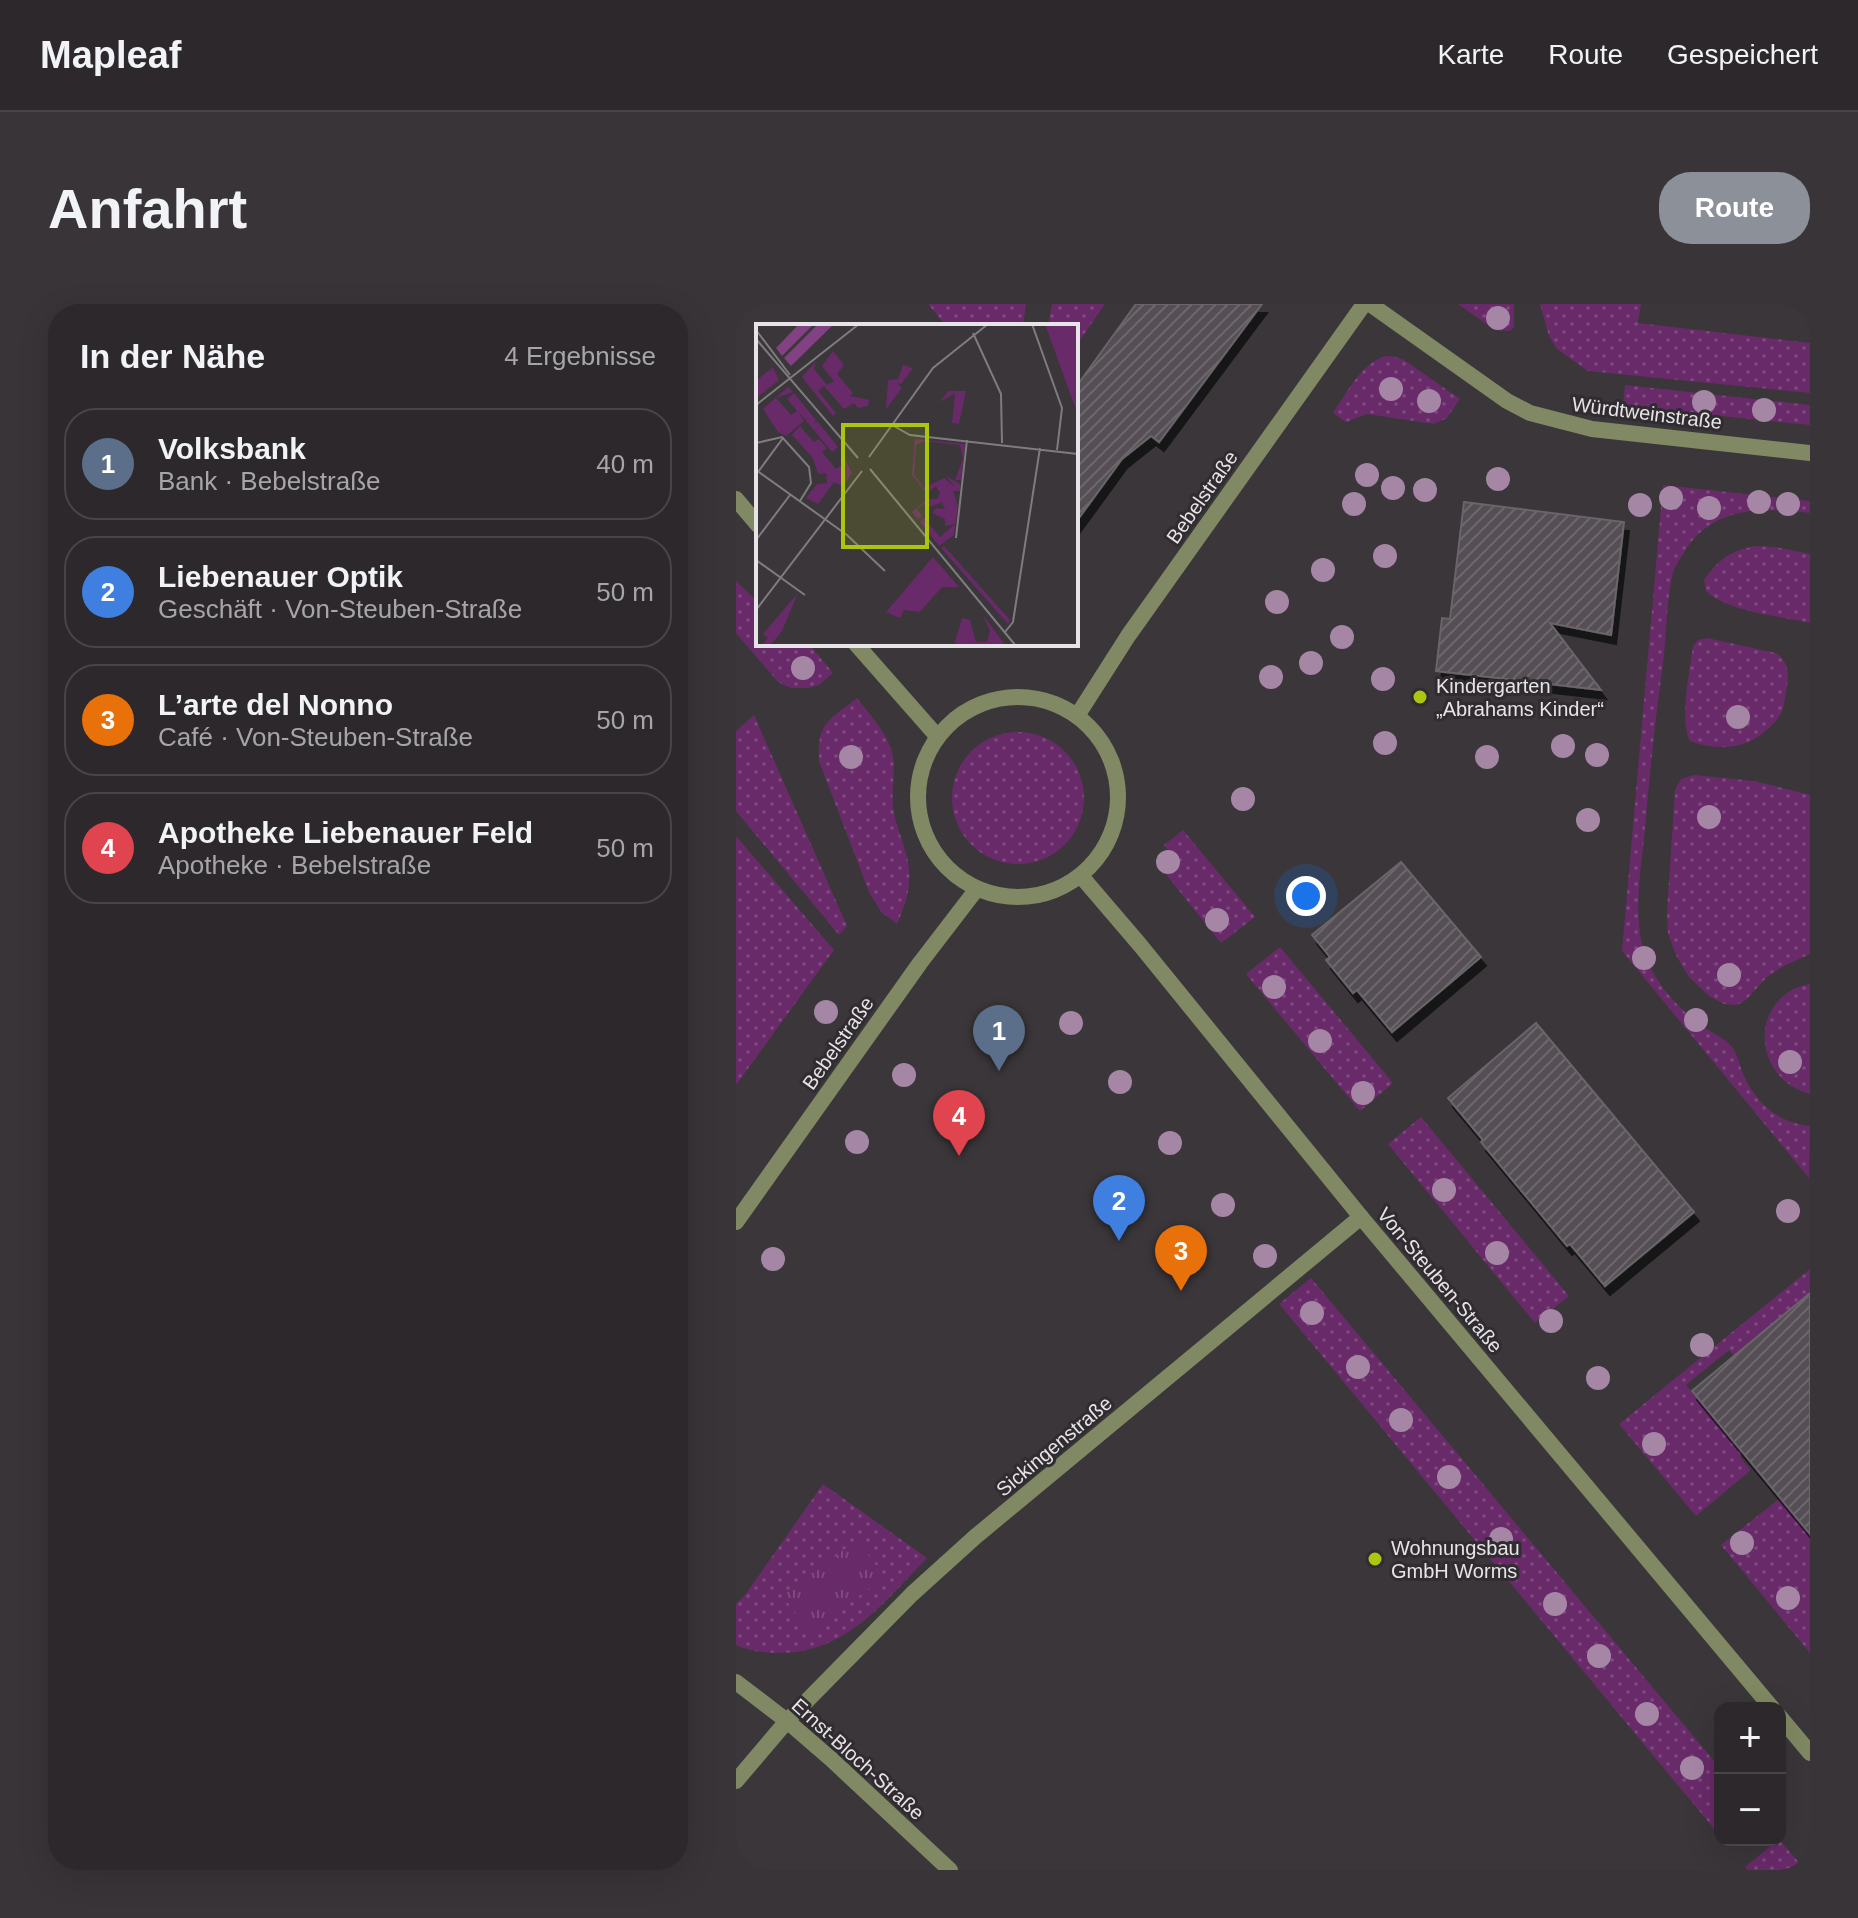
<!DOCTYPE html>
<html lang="de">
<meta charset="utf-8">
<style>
:root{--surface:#2c282c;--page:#383438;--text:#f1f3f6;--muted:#a6a6a9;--line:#484448;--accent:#8c9099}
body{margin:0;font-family:Arial,sans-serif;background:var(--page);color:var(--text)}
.controls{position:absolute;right:24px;bottom:24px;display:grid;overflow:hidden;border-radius:16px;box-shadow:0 8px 32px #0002}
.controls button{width:72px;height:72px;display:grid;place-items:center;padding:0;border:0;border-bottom:2px solid var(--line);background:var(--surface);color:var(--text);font:40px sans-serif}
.you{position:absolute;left:570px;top:592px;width:28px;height:28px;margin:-20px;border:6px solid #fff;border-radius:50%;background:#1a73e8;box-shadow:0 0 0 12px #1a73e833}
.badge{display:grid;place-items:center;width:52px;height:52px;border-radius:50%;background:var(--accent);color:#fff;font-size:26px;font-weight:700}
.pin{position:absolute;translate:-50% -66px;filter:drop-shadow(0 2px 4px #0008)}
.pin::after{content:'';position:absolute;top:42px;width:28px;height:24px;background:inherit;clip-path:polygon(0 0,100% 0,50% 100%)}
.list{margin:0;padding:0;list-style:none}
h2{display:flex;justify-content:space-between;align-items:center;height:104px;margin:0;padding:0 32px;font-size:34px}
h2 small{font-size:26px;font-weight:400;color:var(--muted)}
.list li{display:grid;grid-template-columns:52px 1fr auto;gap:24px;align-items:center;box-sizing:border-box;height:112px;margin:0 16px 16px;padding:0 16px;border:2px solid var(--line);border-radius:32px}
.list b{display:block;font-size:30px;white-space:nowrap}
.list p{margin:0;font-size:26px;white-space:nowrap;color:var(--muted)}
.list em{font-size:26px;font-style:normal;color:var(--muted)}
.map{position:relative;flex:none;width:1074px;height:1566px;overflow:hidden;border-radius:32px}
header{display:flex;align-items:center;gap:48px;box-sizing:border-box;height:112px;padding:0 40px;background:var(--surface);border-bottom:2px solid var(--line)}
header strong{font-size:38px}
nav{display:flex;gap:44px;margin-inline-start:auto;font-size:28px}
.intro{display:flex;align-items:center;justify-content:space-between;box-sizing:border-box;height:192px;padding:0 48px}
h1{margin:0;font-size:56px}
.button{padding:20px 36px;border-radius:32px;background:var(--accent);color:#fff;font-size:28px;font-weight:700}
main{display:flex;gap:48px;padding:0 48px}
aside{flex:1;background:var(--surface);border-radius:32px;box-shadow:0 8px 32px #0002}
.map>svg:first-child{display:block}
.grass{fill:url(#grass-dots)}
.park{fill:url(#park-tufts)}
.building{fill:url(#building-hatch);stroke:#696569;stroke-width:2;filter:url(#shadow)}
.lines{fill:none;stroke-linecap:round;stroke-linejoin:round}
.service{stroke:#808963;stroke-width:16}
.minor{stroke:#808963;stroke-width:16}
.tertiary{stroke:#808963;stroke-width:16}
.tree{fill:#a586a5}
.poi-dot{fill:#acc610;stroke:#302c30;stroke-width:3}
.labels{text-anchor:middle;stroke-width:6;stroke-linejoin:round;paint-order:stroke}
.street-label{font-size:20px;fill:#e7e4e7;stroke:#302c30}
.poi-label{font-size:20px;fill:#e7e4e7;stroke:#302c30;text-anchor:start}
.inset-road{fill:none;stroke:#7f7c7f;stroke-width:2}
.view{fill:#acc610;fill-opacity:0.15;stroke:#acc610;stroke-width:4}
.inset-edge{fill:none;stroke:#e7e4e7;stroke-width:4}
</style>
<header>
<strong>Mapleaf</strong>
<nav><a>Karte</a><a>Route</a><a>Gespeichert</a></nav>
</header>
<div class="intro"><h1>Anfahrt</h1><a class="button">Route</a></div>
<main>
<aside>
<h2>In der Nähe<small>4 Ergebnisse</small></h2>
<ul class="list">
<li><span class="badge" style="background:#5c6f8a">1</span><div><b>Volksbank</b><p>Bank · Bebelstraße</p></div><em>40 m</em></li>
<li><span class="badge" style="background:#3f7fe0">2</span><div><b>Liebenauer Optik</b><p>Geschäft · Von-Steuben-Straße</p></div><em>50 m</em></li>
<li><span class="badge" style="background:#e8710a">3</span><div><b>L’arte del Nonno</b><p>Café · Von-Steuben-Straße</p></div><em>50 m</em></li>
<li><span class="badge" style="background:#e0444e">4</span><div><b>Apotheke Liebenauer Feld</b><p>Apotheke · Bebelstraße</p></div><em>50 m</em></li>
</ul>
</aside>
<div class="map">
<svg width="1074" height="1566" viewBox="0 0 1074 1566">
<defs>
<pattern id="grass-dots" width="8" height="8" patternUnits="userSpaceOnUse" patternTransform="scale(2)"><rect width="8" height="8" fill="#692a6a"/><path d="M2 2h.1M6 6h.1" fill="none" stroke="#7e497f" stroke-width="1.8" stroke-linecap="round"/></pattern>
<pattern id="park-tufts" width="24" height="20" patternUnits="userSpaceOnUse" patternTransform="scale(2)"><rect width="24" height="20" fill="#692a6a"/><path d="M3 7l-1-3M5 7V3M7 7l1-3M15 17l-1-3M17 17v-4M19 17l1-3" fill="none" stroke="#7e497f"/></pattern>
<pattern id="building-hatch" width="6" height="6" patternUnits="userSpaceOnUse" patternTransform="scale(2)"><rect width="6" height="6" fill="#544f54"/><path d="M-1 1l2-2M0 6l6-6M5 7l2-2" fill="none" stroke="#6d686d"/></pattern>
<filter id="shadow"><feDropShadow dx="5" dy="9" stdDeviation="0" flood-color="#0009"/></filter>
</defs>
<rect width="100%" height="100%" fill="#3a363a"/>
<path class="grass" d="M192,0h98l-3,22h-77z
M316,0h53l-29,42v-20h-28z
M722,0h56v23l-4,4 -15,-1z
M804,0h101l-3,19 172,20v50l-222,-22 -31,-22 -8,-13z
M650,52l10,1 8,3 56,39 -13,19 -13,6 -67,-10 -21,8 -13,-9c14,-20 28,-50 53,-57z
M889,81l185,20v20l-187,-19z
M927,181l147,16v12c-45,-5 -92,-8 -122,33 -5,8 -12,18 -15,27 -7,29 -6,60 -10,90 -8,59 -14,117 -19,176 -4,36 -10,74 -1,109 10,34 34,60 62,80 10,7 23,11 29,22 5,8 6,19 11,28 13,27 35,45 65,48l-1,52 -187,-227z
M1020,242l19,1 35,7v69c-30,-7 -82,-11 -104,-32l-2,-11c16,-22 26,-29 52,-34z
M0,277l22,21v42h51l24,29 -14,12 -11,3h-17l-13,-6 -42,-49z
M971,334l69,15c12,8 13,19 11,33 -2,8 -2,18 -5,25 -2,5 -7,11 -11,15 -22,23 -51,26 -81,15 -11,-21 0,-71 3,-95l5,-6z
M121,394c12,16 28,32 34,51 6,17 0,38 2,56 1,15 7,27 11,42 10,29 5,50 -7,77l-16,-12 -12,-20 -50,-131c-2,-40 10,-40 38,-63z
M18,411l93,211 -8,9 -103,-124v-80z
M216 494a66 66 0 1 1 132 0a66 66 0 1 1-132 0Z
M958,471l60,6 56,14v159l-28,13 -15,10 -21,23 -9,5 -13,-1 -15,-8 -20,-19 -12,-20 -9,-23 -1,-22 8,-122 6,-11z
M447,526l72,87 -34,26 -60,-75 13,-11 -10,-12z
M0,532l98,114 -98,135z
M544,643l113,136 -33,28 -114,-137z
M1074,680v110c-60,-16 -61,-99 0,-110z
M685,813l148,179 -34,27 -147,-179z
M1074,965v31l-4,-4 -72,60 -5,-6 -43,35 57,68 -3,4 11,13 -55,46 -77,-92z
M575,974l409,490v68l-441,-532z
M87,1180l104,74c-44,45 -80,95 -148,95 -15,0 -30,-2 -43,-8v-41l9,-9z
M1044,1194l30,36v119l-89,-108z
M1042,1536h2l25,30h-58l-2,-3z"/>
<path class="park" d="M121,1236l28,37 -75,55 -28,-37z"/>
<path class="building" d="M400,0h126l-103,138 -8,-6 -29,23 -46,63v-135z
M728,198l160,20 -13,113 -61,-12 51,67 -165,-19 6,-53 8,1z
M665,558l80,95 -89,75 -35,-42 -4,3 -27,-33 4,-3 -18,-22z
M800,719l158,189 -89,74 -35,-42 -3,2 -86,-104 2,-2 -35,-42z
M1074,989v241l-118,-143z"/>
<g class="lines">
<path class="service" d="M0,1477l51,-60 125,-127 63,-57 386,-320"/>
<path class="minor" d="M634,0l137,97 23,12 62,16 218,24
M0,1378l51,39 44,38 119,111"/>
<path class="tertiary" d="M0,195l22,26
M120,340l80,91
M182 493a100 100 0 1 1 200 0a100 100 0 1 1-200 0Z
M341,412l51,-80 236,-332
M345,572l59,69 221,272 411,491
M0,918l184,-259 56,-73
M1044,1413l30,36"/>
</g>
<g class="tree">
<circle cx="762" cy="14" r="12"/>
<circle cx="655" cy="85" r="12"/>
<circle cx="693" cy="97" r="12"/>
<circle cx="968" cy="98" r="12"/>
<circle cx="1028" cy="106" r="12"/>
<circle cx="631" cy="171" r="12"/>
<circle cx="762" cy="175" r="12"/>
<circle cx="657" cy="184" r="12"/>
<circle cx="689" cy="186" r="12"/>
<circle cx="935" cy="194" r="12"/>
<circle cx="1023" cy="198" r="12"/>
<circle cx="618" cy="200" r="12"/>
<circle cx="1052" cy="200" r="12"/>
<circle cx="904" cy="201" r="12"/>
<circle cx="973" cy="204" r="12"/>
<circle cx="649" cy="252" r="12"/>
<circle cx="587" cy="266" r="12"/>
<circle cx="541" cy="298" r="12"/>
<circle cx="606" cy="333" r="12"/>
<circle cx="575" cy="359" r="12"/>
<circle cx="67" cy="364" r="12"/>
<circle cx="535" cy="373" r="12"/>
<circle cx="647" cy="375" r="12"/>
<circle cx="1002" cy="413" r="12"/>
<circle cx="649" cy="439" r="12"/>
<circle cx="827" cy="442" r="12"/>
<circle cx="861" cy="451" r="12"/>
<circle cx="115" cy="453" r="12"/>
<circle cx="751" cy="453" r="12"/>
<circle cx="507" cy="495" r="12"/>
<circle cx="973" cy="513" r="12"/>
<circle cx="852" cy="516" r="12"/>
<circle cx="432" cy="558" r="12"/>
<circle cx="481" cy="616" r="12"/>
<circle cx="908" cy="654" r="12"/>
<circle cx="993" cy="671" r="12"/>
<circle cx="538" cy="683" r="12"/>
<circle cx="90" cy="708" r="12"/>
<circle cx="960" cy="716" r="12"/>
<circle cx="335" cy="719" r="12"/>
<circle cx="584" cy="737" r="12"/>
<circle cx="1054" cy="758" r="12"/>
<circle cx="168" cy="771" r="12"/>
<circle cx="384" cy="778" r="12"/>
<circle cx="627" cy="789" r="12"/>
<circle cx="121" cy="838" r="12"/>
<circle cx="434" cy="839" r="12"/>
<circle cx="708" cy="886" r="12"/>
<circle cx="487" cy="901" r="12"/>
<circle cx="1052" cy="907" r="12"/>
<circle cx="761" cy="949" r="12"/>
<circle cx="529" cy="952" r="12"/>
<circle cx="37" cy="955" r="12"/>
<circle cx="576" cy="1009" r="12"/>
<circle cx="815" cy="1017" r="12"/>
<circle cx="966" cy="1041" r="12"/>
<circle cx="622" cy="1063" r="12"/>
<circle cx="862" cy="1074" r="12"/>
<circle cx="665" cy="1116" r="12"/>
<circle cx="918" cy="1140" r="12"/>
<circle cx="713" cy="1173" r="12"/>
<circle cx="765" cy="1235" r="12"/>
<circle cx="1006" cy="1239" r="12"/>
<circle cx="1052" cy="1294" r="12"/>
<circle cx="819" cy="1300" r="12"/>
<circle cx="863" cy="1352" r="12"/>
<circle cx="911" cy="1410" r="12"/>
<circle cx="956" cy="1464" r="12"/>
</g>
<g class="poi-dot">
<circle cx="684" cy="393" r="8"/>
<circle cx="639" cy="1255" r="8"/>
</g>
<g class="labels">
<g class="street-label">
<text transform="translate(911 109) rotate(7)" y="7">Würdtweinstraße</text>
<text transform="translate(466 193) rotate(-55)" y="7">Bebelstraße</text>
<text transform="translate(102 739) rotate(-55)" y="7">Bebelstraße</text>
<text transform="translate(704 976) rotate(50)" y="7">Von-Steuben-Straße</text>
<text transform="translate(318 1142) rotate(-40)" y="7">Sickingenstraße</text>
<text transform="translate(122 1455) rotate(42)" y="7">Ernst-Bloch-Straße</text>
</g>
<g class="poi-label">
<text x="700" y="389">Kindergarten<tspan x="700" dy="23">„Abrahams Kinder“</tspan></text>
<text x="655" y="1251">Wohnungsbau<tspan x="655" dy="23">GmbH Worms</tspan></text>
</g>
</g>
<g transform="translate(20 20)">
<rect width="322" height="322" fill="#3a363a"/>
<path d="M289,0h33v84l-3,-1zM77,27l11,14 -7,9 16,19 -3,3 19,4 -1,6 -10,2 -4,-5 -10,6 -20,-23 -6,5 18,22 -3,3 -31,-39 14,-16 -2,8 13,16 7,-4 -12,-15zM147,41l10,3 -12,16 -4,-1 5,5 -16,21 2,-29 10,-1zM17,43l6,13 -23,18v-17zM32,63l5,5 -17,6 15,17 6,-4 -10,-12 7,-6 22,27 -3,4 4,-3 21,26 -6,5 -33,-40 5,9 -18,15 -8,-4 -15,-23zM192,67h18l-7,33 -7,-1 3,-30 -15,9zM44,102l14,16 5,-3 8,9 -5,4 14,17 6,-4 6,7 -7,-10 3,-5 8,16 -9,13 -9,-4 -16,22 -12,-6 11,-14 10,-1 -1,-10 -8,1 -5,-16 -21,-23zM159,115l50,5 -4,36h-6l8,-21 -3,-14 -36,-4 -8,4 -2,30 10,13 20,-10 11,9 -9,-11 14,8v7h-7l5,15 -4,29 -15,11 -19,-24 4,-4 16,19 15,-13 -10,2v-7l-13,-6 4,-5 9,1 -3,-7 -12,5 -4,-4 -9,6 5,7 -4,3 -6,-7 16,-13h9l3,-6 -4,-7 -9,7 -15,-18zM188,222l66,74 -2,4 -67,-76zM177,233l26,30h-17l-22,25 -16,-2 -4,8 -14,-6zM42,269l-16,38 -12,15h-9l7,-8 -5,-4zM227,291l23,31h-52l8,-28 8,2 6,22h11l3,-11z" fill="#692a6a"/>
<path d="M43,0h15l-32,32 -6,-8zM62,0h16l-43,42 -7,-8z" fill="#814183"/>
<path d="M169,252h7l-3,4 10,10 -19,21 -16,-11z" fill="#692a6a"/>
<path class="inset-road" d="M276,0l30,84 -5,42M0,6l34,45M217,9l28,61 1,49M0,15l102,119M0,81l103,-81M136,101l18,10 168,19M0,119l26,-6 27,30 2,16 -11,18M113,133l64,-89 55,-44M114,145l146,177M0,146l91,65 38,36M2,148l25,-34M200,214l11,-98M0,216l34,-45M0,236l49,35M0,286l106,-139M249,308l8,-10 27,-174"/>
<path class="view" d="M87,101h84v122h-84z"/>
<rect width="322" height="322" class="inset-edge"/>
</g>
</svg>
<div class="controls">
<button>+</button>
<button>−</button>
</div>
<div class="you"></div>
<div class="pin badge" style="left:263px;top:767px;background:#5c6f8a">1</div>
<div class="pin badge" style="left:383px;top:937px;background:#3f7fe0">2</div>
<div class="pin badge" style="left:445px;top:987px;background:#e8710a">3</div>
<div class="pin badge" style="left:223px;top:852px;background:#e0444e">4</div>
</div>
</main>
